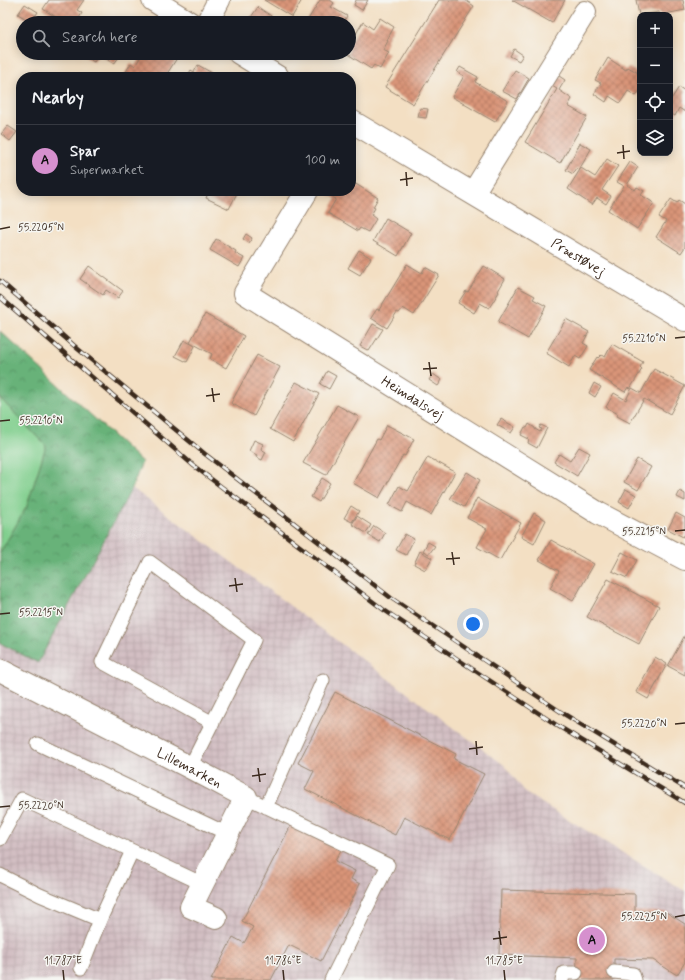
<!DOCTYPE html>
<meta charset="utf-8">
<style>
:root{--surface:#171b24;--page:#242831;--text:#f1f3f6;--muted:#9ea1a6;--line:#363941;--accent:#d690ce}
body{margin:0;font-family:Mynerve,sans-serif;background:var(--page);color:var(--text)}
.controls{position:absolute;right:12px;top:12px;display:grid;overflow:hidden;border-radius:8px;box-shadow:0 2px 10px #0003}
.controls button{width:36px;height:36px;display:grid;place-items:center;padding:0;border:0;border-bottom:1px solid var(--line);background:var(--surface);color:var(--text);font:20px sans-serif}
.you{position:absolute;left:473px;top:624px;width:14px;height:14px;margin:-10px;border:3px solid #fff;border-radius:50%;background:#1a73e8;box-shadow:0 0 0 6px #1a73e833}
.badge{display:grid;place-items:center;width:26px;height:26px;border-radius:50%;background:var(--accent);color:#111;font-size:13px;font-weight:700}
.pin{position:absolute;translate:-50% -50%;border:2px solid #fff;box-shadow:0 1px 4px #0006}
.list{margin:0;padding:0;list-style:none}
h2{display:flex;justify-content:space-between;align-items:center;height:52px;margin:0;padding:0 16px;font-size:17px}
h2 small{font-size:13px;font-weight:400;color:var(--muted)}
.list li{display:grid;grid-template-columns:26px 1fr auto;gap:12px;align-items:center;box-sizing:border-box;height:72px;padding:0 16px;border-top:1px solid var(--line)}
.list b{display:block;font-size:15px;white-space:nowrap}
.list p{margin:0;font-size:13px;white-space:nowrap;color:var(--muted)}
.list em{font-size:13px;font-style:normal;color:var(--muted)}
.icon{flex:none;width:22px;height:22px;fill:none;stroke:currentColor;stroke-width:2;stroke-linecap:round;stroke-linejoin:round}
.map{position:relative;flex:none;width:685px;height:980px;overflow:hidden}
.search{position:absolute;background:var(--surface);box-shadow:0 2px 10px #0003;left:16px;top:16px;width:340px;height:44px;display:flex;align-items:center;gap:10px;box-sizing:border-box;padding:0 14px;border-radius:22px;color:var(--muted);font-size:15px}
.panel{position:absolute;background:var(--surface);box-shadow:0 2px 10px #0003;left:16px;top:72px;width:340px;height:124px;border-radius:16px}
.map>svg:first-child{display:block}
.industrial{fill:url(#industrial-grid)}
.green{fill:#81cf8e;stroke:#5e7c56}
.forest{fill:url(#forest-crowns);stroke:#526e4c}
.building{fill:url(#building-cross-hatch)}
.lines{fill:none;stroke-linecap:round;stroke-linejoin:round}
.lane-casing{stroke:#978470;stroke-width:15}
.street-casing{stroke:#978470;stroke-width:24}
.lane{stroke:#fff;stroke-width:13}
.street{stroke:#fff;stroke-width:22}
.rail-casing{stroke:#3b2a1e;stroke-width:4.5}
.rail{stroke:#f6f6f2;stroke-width:3;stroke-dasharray:9;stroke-linecap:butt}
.ticks{fill:none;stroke:#3b2a1e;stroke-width:1.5}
.labels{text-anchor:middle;stroke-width:3;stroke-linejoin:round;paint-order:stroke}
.street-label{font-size:14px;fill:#3b2a1e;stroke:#f6f6f2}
.ticks-label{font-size:10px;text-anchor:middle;fill:#3b2a1e;stroke:#f6f6f2;stroke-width:3;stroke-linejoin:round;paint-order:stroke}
</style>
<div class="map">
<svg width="685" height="980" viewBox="0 0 685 980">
<defs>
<pattern id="industrial-grid" width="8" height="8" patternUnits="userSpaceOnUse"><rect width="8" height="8" fill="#d2bec2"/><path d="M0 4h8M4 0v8" fill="none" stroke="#b5a3a6"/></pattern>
<pattern id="forest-crowns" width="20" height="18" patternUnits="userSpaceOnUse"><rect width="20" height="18" fill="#68b279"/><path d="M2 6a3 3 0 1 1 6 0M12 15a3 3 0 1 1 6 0" fill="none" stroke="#579163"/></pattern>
<pattern id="building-cross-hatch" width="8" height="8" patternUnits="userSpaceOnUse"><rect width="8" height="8" fill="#d99478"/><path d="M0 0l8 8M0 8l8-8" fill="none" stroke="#b17962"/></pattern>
</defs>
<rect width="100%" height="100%" fill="#f6f6f2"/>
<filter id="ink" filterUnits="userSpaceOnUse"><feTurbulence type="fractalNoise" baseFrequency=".025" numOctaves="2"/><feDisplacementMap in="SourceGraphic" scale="8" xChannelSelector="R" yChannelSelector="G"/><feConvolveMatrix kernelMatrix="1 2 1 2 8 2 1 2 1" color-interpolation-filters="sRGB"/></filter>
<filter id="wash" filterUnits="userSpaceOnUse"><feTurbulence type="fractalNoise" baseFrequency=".012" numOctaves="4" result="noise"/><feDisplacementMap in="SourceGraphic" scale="16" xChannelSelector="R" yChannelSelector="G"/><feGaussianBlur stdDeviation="0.9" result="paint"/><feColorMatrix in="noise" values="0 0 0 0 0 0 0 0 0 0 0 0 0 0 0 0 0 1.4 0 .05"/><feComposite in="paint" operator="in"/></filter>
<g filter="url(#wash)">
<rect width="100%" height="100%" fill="#f3dfc3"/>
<path class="industrial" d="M132,488l372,277 23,29 158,97v89h-685v-337l38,20z"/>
<path class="green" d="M0,398l46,48 -19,60 -27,47z"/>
<path class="forest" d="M0,331l142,131 -10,26 -94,175 -38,-20v-90l27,-47 19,-60 -46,-48z"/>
<g id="blocks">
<path class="building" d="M49,0h35l-7,10 5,3 -5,9 -5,-3 -3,4h-3l-23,-14z
M264,0h38l-10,17z
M320,0h10l4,3 -3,4 16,9 -4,7h-37z
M356,0h12l-6,10 -8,-5z
M439,0h26l9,6 -61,98 -28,-17z
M512,0h53l-13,23z
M636,0h47l2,10 -25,5 -1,-3 -20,3z
M25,4l13,8 -7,10 -13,-8z
M258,7l16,11 -4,5h-23z
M380,18l14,9 -7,13 1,1 -5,9 6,3 -9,16 -6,-4 -3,4 -25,-16h3v-8l14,-23 10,7z
M514,49l9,6 -4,6 -9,-5z
M80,53h42l-8,11 -15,-10 -5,8z
M143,53h26l8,5 -12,19h-12l-6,-4 -3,4h-21l8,-14 4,3z
M608,58l18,12 2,-3 12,7v16l-4,6 -8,-5 -8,12 -11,-7 -3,6 -12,-8 7,-11 -6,-3z
M198,65l21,12h-32l4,-7 3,2z
M460,67l18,10 -3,5 33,19 -13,21 -43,-25 12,-21 -7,-4z
M515,70l14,8 -12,21 -15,-8z
M556,74l9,6 -6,10 13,9 -4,7 19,11 -27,46 -35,-21 32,-53 -7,-4z
M679,87l6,4v21l-6,-4 -4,8 -5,-3v-12z
M420,108l8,1 -2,9 -8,-1z
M8,126l9,6 -7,9 -9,-7z
M580,143l11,6 -12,21 -2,-2 -4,6 -7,-4z
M607,159l11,7 -16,24 9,6 -5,8 -9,-6 -5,7 -24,-16 13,-21 14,9z
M630,162l8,5 -11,18 8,5 2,-3 7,4 -3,4 13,8 -17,26 -29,-19 16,-24 -7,-4z
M351,181l27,17 -5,9 2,1 -4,7 5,4 -8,13 -8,-4 -2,3 -30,-18 8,-14 -8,-5 2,-3h21z
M209,191h29l-9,18 -23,-11z
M671,199l6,4 2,-3 6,4v43l-4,6 -25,-16 10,-16 -7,-4z
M386,218l25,15 -13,23 -25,-15z
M246,234l6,4 -3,5 -6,-4z
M216,239l20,12 -1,2 9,5 -5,9 -29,-17z
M359,250l12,8 -11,17 -12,-7z
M407,264l15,9 3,-6 14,8 -25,40 -11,-7 -4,5 -2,-1 -10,16 -16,-10 6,-9 2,1z
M89,266l34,25 -5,7 -12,-8 -3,5 -23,-16z
M484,266l21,13 -7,12 1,1 -10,16 -9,-5 -6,10 -16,-10 8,-12 2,1z
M518,287l17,9 -2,3 13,7 -18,33 -30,-17z
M205,314l39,22 -18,32 -16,-9 2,-5 -22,-12z
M566,319l23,13 -6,11 5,3 -8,13 -5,-3 -6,11 -23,-14z
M373,324l10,5 -14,22 -9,-5z
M184,340l11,6 -8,16 -12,-6z
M612,344l31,18 -3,5 2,2 -12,20 -2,-2 -3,5 -36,-22 8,-13 1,1 3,-3 4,2z
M257,355l23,12 -26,49 -23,-13z
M654,369l31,17 -15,28 -26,-15 -14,24 -13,-7 1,-2 -12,-7 8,-14 12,7 6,-12 9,5z
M327,371l9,5 -7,13 -9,-5z
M433,374l9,6 -4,6 -9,-6z
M296,382l23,12 -26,48 -23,-13z
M594,383l7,4 -6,10 -6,-4z
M337,405l22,12 -33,58 -23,-12z
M501,419l14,8 -4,6 -14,-8z
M529,424l6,4v1l5,3 2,-3 -3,-1 2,-3 6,3 -10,20 -9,-5 1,-4 -8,-4 4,-8 2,1z
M387,425l27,14 -9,17 -2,-1 -24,43 -26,-15 24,-44 2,1z
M254,440l9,4 -2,5 5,3 -4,8 -6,-3 1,-2 -8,-4z
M579,447l11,6 -13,23 -23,-14 5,-8 11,7z
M428,457l27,15 -24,43 -24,-13 -5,10 -13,-7 10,-19 9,5z
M637,459l14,8 -13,23 -14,-8z
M467,472l13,8 -16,27 -14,-8z
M322,478l8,5 -11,19 -8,-5z
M626,489l10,6 -7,13 -10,-6z
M680,491l5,3v7l-8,-4z
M477,498l44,25 -21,37 -23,-13 10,-18 -20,-11z
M351,506l8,5 -7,11 -8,-4z
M534,513l12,7 -12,24 -13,-7z
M676,513l9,5v16l-2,3 -15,-8z
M357,516l14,9 -5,8 -14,-9z
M374,526l11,7 -5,9 -12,-7z
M405,534l9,5 -8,16 -10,-5z
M551,540l43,24 -21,37 -23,-13 9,-17 -20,-11z
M428,542l7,4 -6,8 -6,-3z
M420,551l12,7 -7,12 -11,-6z
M622,552l15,8 -10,18 -15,-7z
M608,579l51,27 -20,38 -52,-27z
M685,635v40l-17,-9z
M655,657l12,7 -19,35 -12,-7z
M335,692l121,62 -2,5 30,15 -34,66 -46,-23 -9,18 -90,-46 9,-18 -16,-8z
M291,825l50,25 -6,11 20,10 -4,8 9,5 -39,77 -32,-16 -18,35h-60l22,-43 11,6 9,-16 -11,-6z
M501,890l134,4v17l31,1 19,12v38l-8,13 -24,-15 -39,-1v21h-38l1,-22 -78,-3z"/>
</g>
</g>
<g filter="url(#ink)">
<use href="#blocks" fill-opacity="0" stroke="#978470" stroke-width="1"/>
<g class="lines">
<defs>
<path id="lane" d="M38,744l190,90
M190,767l64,-127 -104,-78 -48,100 111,61
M246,797l142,68 -57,115
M266,807l57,-127
M0,839l22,-40 181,85
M0,875l40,20 60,25
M81,968l19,-48 32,-69
M614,972l19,2 2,6
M562,980l2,-7h12"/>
<g id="street">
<path d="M153,0l37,23"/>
<path d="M207,23l12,-23"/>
<path d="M239,53l39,24"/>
<path id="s1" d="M351,121l334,199"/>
<path id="s2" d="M307,191l-62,102 353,220 87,46"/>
<path d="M473,193l112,-181"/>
<path id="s3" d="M0,670l195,100 51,27 -55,110 25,11"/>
</g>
</defs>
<use href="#lane" class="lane-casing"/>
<use href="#street" class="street-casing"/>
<use href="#lane" class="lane"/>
<use href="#street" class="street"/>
<defs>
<path id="rail" d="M0,281l78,68 127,105 186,144 173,116 121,74
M0,297l194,169 190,144 174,116 127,77"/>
</defs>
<use href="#rail" class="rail-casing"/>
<use href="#rail" class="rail"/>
</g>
</g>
<path class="ticks" d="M623,145l1,14M617,153l13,-2M406,172l1,14M400,180l13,-2M0,229l10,-2M675,338l10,-1M429,362l2,14M423,369l14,-1M212,388l2,14M206,396l14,-2M0,421l10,-1M675,531l10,-1M452,552l2,13M446,559l14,-1M235,578l2,14M229,586l14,-2M0,614l10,-1M675,724l10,-1M476,741l1,14M469,749l14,-2M258,768l2,14M252,776l14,-2M0,807l10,-1M675,917l10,-2M499,931l2,14M493,939l14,-2M63,970l1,10M283,970l1,10M504,970l1,10"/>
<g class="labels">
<g class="street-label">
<text dy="5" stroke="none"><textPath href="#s1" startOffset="265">Præstøvej</textPath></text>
<text dy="5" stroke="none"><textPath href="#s2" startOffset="317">Heimdalsvej</textPath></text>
<text dy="5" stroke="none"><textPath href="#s3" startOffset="213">Lillemarken</textPath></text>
</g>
</g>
<g class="ticks-label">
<text x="41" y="231">55.2205°N</text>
<text x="644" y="342">55.2210°N</text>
<text x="41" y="424">55.2210°N</text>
<text x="644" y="535">55.2215°N</text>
<text x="41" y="616">55.2215°N</text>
<text x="644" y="727">55.2220°N</text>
<text x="41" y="809">55.2220°N</text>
<text x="644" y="920">55.2225°N</text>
<text x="63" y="964">11.787°E</text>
<text x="283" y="964">11.786°E</text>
<text x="504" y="964">11.785°E</text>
</g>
</svg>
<div class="controls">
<button>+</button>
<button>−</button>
<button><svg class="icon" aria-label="locate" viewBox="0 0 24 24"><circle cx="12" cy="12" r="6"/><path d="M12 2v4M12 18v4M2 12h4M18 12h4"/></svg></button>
<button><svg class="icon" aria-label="layers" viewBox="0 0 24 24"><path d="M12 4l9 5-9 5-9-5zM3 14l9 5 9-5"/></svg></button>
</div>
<div class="you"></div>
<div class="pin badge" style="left:592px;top:940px">A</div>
<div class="search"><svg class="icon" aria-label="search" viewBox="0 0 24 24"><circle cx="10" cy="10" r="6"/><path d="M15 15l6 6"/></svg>Search here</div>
<section class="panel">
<h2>Nearby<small></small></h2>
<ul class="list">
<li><span class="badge">A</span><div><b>Spar</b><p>Supermarket</p></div><em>100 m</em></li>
</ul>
</section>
</div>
